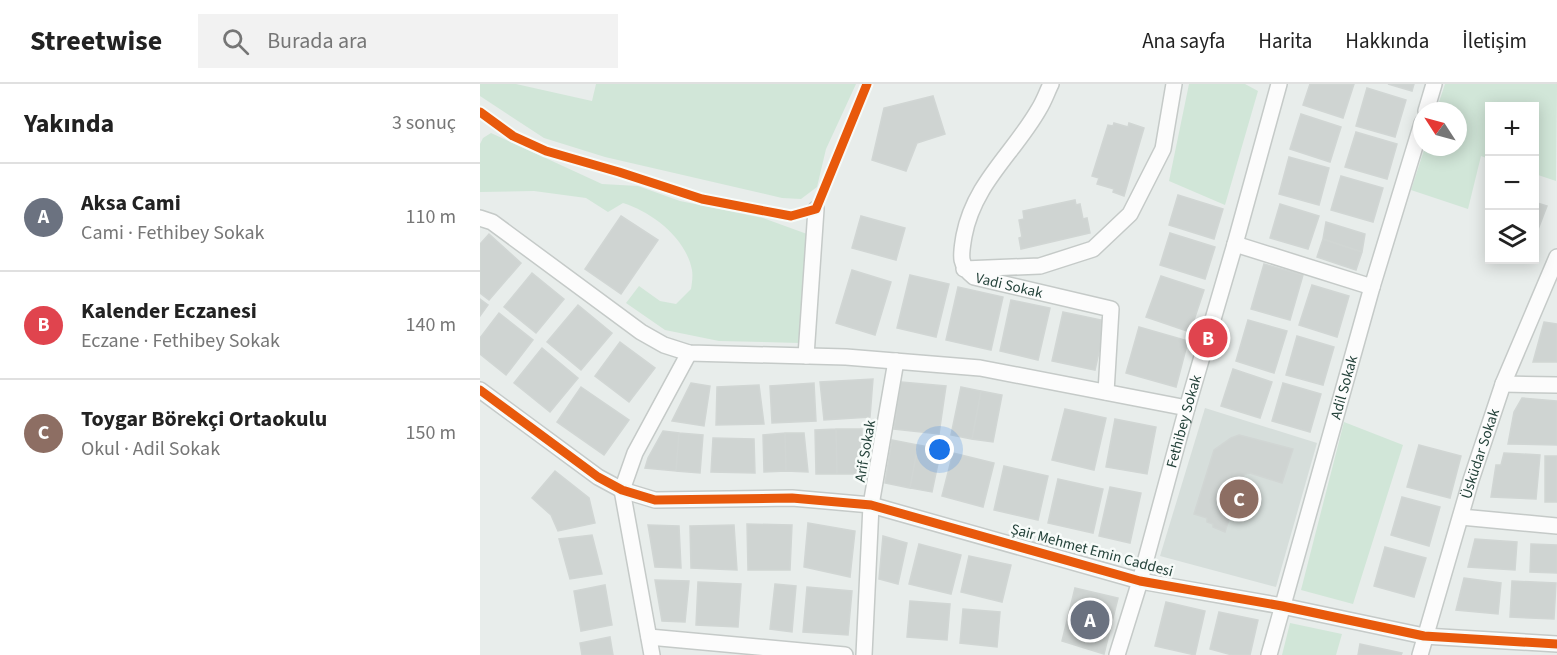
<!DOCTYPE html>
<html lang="tr">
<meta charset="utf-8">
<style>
:root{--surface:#fff;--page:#f2f2f2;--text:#222;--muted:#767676;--line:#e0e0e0;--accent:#0f766e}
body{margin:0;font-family:"Source Sans 3",sans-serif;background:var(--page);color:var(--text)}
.controls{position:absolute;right:18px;top:18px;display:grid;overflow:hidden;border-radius:0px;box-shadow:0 3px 15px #0003}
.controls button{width:54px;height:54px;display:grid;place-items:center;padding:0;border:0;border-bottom:2px solid var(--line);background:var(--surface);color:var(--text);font:30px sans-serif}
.compass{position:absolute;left:933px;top:18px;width:54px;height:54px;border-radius:50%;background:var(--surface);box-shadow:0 3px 15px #0003;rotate:306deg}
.you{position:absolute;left:460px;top:366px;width:21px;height:21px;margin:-15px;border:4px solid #fff;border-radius:50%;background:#1a73e8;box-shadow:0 0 0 9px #1a73e833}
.badge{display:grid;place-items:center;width:39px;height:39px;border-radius:50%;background:var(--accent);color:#fff;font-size:20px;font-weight:700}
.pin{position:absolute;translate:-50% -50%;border:3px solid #fff;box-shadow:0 2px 6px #0006}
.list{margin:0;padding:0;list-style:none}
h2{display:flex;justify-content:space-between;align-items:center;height:78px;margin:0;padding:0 24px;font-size:26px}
h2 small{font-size:20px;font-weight:400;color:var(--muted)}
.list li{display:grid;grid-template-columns:39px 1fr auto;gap:18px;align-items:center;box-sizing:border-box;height:108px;padding:0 24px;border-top:2px solid var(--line)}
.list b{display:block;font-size:22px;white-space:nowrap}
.list p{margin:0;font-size:20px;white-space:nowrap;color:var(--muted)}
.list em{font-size:20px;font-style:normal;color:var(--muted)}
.icon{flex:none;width:33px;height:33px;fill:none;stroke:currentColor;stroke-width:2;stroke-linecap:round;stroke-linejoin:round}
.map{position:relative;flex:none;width:1077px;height:571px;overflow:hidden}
header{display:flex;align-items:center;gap:36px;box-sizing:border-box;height:84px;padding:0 30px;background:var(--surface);border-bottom:2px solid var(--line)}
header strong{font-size:28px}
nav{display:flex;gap:33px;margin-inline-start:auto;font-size:21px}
.search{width:420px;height:54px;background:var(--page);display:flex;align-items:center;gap:15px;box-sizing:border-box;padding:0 21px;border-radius:0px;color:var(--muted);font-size:22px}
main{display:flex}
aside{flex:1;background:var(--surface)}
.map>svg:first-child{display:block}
.built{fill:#d6dedb}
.green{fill:#d1e6d8}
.building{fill:#cfd4d2;stroke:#d1d6d4;stroke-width:1.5}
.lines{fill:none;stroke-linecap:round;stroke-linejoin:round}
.minor-casing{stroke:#c5cac8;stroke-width:18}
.minor{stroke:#fcfcfc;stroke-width:15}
.cycleway-casing{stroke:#f7fbf9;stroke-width:13}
.cycleway{stroke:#e8590c;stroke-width:9}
.labels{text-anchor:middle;stroke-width:5;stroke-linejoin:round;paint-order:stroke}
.street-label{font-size:15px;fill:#24423a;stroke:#f7fbf9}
</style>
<header>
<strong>Streetwise</strong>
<div class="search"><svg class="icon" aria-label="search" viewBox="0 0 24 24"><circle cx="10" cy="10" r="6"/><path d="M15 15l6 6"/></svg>Burada ara</div>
<nav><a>Ana sayfa</a><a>Harita</a><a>Hakkında</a><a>İletişim</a></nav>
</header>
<main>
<aside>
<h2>Yakında<small>3 sonuç</small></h2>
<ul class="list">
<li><span class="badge" style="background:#6b7280">A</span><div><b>Aksa Cami</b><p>Cami · Fethibey Sokak</p></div><em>110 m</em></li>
<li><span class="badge" style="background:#e0444e">B</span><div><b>Kalender Eczanesi</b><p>Eczane · Fethibey Sokak</p></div><em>140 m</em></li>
<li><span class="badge" style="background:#8d6e63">C</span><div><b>Toygar Börekçi Ortaokulu</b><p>Okul · Adil Sokak</p></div><em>150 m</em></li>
</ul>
</aside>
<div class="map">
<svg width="1077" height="571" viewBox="0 0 1077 571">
<rect width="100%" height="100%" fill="#e8edeb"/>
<path class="built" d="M725,324l112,35 -41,144 -116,-31z"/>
<path class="green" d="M0,0h36l76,17 4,-17h260l-30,65 -9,38 -16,12 -19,-1 -177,-41 -61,-19 -64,-42z
M709,0h56l13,7 -33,114 -56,-24z
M965,0h112l-1,97 -21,-7 -1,-68h-44l-1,53 -8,-3 -13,53 -57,-19 14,-43h33v-36h-22z
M11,49l111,51 36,2 42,15 83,17 44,16 -6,109 -82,-2 -54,-11 -39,-27 13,-17 21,15 16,3 15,-15c1,-6 2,-13 1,-19 -6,-32 -40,-58 -69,-67l-15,9 -22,-14 -52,-7 -54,1v-48l3,-6z
M864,338l59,23 -50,159 -52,-14z
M810,539l52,11 -6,21h-54z"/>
<path class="building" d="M830,0h44l-11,34 -40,-13z
M908,0h26l-2,7z
M887,4l39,12 -11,37 -39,-11z
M453,12l12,38 -28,9 -11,28 -34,-11 12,-52z
M821,30l40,13 -11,35 -40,-13z
M634,39l14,4 1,-4 15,5 -20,68 -11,-4 1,-3 -17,-5 2,-6 -7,-2 16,-51 5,1z
M876,48l41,12 -10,35 -42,-12z
M809,73l40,11 -10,37 -40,-11z
M861,92l42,12 -10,34 -42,-12z
M698,111l45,14 -9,30 -45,-14z
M595,116l1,5 4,-1 3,15 4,-1 3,15 -69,16 -2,-11 3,-1 -3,-17 5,-1 -1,-8z
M1054,118l13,4 -13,34z
M800,120l39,12 -11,33 -38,-11z
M141,132l37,24 -37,54 -36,-25z
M381,132l44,12 -9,32 -44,-12z
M846,138l39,12 -3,18 -39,-13z
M690,149l45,14 -10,32 -45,-14z
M9,150l32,29 -32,37 -9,-7v-49z
M843,155l39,13 -6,18 -39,-13z
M784,180l39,11 -13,45 -39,-11z
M372,186l39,12 -16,53 -39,-12z
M52,189l32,26 -28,34 -32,-26z
M430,191l39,9 -13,53 -39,-9z
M681,192l43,14 -14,42 -44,-15z
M832,201l37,11 -12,41 -38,-12z
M478,203l45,10 -12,53 -45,-10z
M0,215l8,6 -8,11z
M531,216l39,8 -12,52 -38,-9z
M98,221l34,28 -31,37 -34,-28z
M583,228l43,9 -11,49 -43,-9z
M19,229l34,27 -27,35 -26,-21v-16z
M768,236l39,11 -13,42 -38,-12z
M1064,238l13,2v38h-24z
M659,243l49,14 -12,46 -50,-14z
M817,252l37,11 -11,38 -37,-10z
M140,258l35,26 -26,34 -34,-26z
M62,264l36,30 -28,34 -36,-29z
M753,285l39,13 -12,36 -39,-12z
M393,295l-3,38 -46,3 -4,-38z
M421,298l45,4 -7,48 -45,-5z
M211,299l19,3 -6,40 -32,-5z
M334,299l2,38 -44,2 -2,-37z
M803,299l38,11 -11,38 -38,-11z
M279,301l5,39 -48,1 1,-38z
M101,303l48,33 -25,35 -47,-33z
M481,303l20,4 -9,48 -21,-4z
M501,307l21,4 -9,47 -21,-3z
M1042,314l35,3v44l-49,-1 6,-32z
M585,325l41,9 -12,52 -42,-10z
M635,335l41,8 -9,47 -41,-7z
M356,345l1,45h-21l-1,-44z
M356,345h26l-1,45h-24z
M183,347l16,2 -3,38 -31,-3 3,-10z
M199,349l24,2 -3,38 -24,-2z
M305,349l1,38 -22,1 -1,-37z
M305,349h19l4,39 -22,-1z
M759,351l54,14 -11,34 -32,-10 -5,1 -3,4 -17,54 -12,-5v-3l-6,-2v-4l-13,-4 20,-64 17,-12z
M233,354l41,1 1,34 -44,-1z
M412,356l26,5 -8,43 -25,-5z
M438,361l23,4 -9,43 -22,-4z
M939,361l42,11 -11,42 -43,-11z
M473,369l41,10 -11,44 -41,-11z
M1024,369l36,2 -4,44 -45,-2 5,-32h5z
M1065,372h12v46h-12z
M524,382l44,10 -10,44 -44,-10z
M75,387l34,27 6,25 -37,8 -7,-16 -19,-17z
M578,395l45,10 -10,44 -45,-10z
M630,403l31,6 -11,50 -31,-7z
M922,413l38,10 -11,39 -38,-11z
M328,439l47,8 -5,46 -46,-10z
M267,440l45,1 -2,45h-42z
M168,441l31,1 2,42 -26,-1z
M254,441l3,45 -46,-2 -1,-42z
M112,451l10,39 -32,5 -11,-40z
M403,452l24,7 -9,41 -19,-5z
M995,455l42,3 -2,28 -47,-3z
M439,460l42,11 -10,39 -42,-10z
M1051,460l26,1v28l-27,-1z
M905,463l41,11 -12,39 -40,-11z
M489,472l42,9 -9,37 -41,-10z
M984,494l37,5 -3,31 -42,-4z
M175,496l34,1 -4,41 -23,-1z
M1032,497l44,2 -2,36 -44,-2z
M218,498l43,2 -3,43 -42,-2z
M295,500l21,2 -4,46 -22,-3z
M125,501l7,40 -31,6 -7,-40z
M327,503l45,4 -4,44 -45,-3z
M595,504l43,10 -14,56 -42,-13z
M430,517l40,3 -3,36 -40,-3z
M686,518l39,9 -10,44 -40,-9z
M483,525l37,3 -3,35 -37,-4z
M739,528l39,8 -8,35h-18l-22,-6z
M130,553l3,18h-31l-2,-12z
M880,560l42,9 -1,2h-43z"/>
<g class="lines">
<defs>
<g id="minor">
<path id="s1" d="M571,0c-4,8 -7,17 -12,25 -25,44 -65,74 -75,127 -3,19 -6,28 10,41l137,32 -5,83"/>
<path d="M946,27l8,-27"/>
<path d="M0,134l12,4 149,110 23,13 25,8 157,4 134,11 207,40"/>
<path d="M755,160l137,43"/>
<path d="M484,185l76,-3 53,-17 37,-35 33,-65 11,-65"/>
<path d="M326,272l10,-147"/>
<path d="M1023,300l54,1"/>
<path d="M0,306l118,87 24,13 33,10 137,-2 79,7 269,76 142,25 142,30 133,8"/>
<path d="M981,433l96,9"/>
<path d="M169,553l196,18"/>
<path d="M172,571l-30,-165 13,-37 54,-100"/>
<path d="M384,571l7,-150 25,-144"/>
<path id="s2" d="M637,571l23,-74 47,-173 48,-164 44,-160"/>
<path id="s3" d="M789,571l103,-368 50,-164"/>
<path id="s4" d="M940,571l51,-175 32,-96 54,-127"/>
</g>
</defs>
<use href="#minor" class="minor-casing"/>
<use href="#minor" class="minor"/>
<defs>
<path id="cycleway" d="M0,28l33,24 33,15 73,21 83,27 89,17 25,-7 51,-125
M0,306l118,87 24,13 33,10 137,-2 79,7 269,76 142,25 142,30 133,8"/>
</defs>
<use href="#cycleway" class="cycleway-casing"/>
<use href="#cycleway" class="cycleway"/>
</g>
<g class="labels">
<g class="street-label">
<text dy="5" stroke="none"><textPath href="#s1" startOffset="258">Vadi Sokak</textPath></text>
<text dy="5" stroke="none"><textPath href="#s3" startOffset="278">Adil Sokak</textPath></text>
<text dy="5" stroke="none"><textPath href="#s2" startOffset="243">Fethibey Sokak</textPath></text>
<text transform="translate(385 367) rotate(-80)" y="5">Arif Sokak</text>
<text dy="5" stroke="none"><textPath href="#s4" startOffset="210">Üsküdar Sokak</textPath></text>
<text transform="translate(612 466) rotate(15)" y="5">Şair Mehmet Emin Caddesi</text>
</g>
</g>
</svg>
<div class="controls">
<button>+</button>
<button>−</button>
<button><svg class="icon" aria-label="layers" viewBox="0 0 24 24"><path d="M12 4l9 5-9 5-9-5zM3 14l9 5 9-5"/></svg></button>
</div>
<svg class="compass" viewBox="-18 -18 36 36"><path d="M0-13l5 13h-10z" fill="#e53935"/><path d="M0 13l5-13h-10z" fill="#767676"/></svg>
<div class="you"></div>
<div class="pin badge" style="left:610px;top:536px;background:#6b7280">A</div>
<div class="pin badge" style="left:728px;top:254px;background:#e0444e">B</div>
<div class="pin badge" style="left:759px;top:415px;background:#8d6e63">C</div>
</div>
</main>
